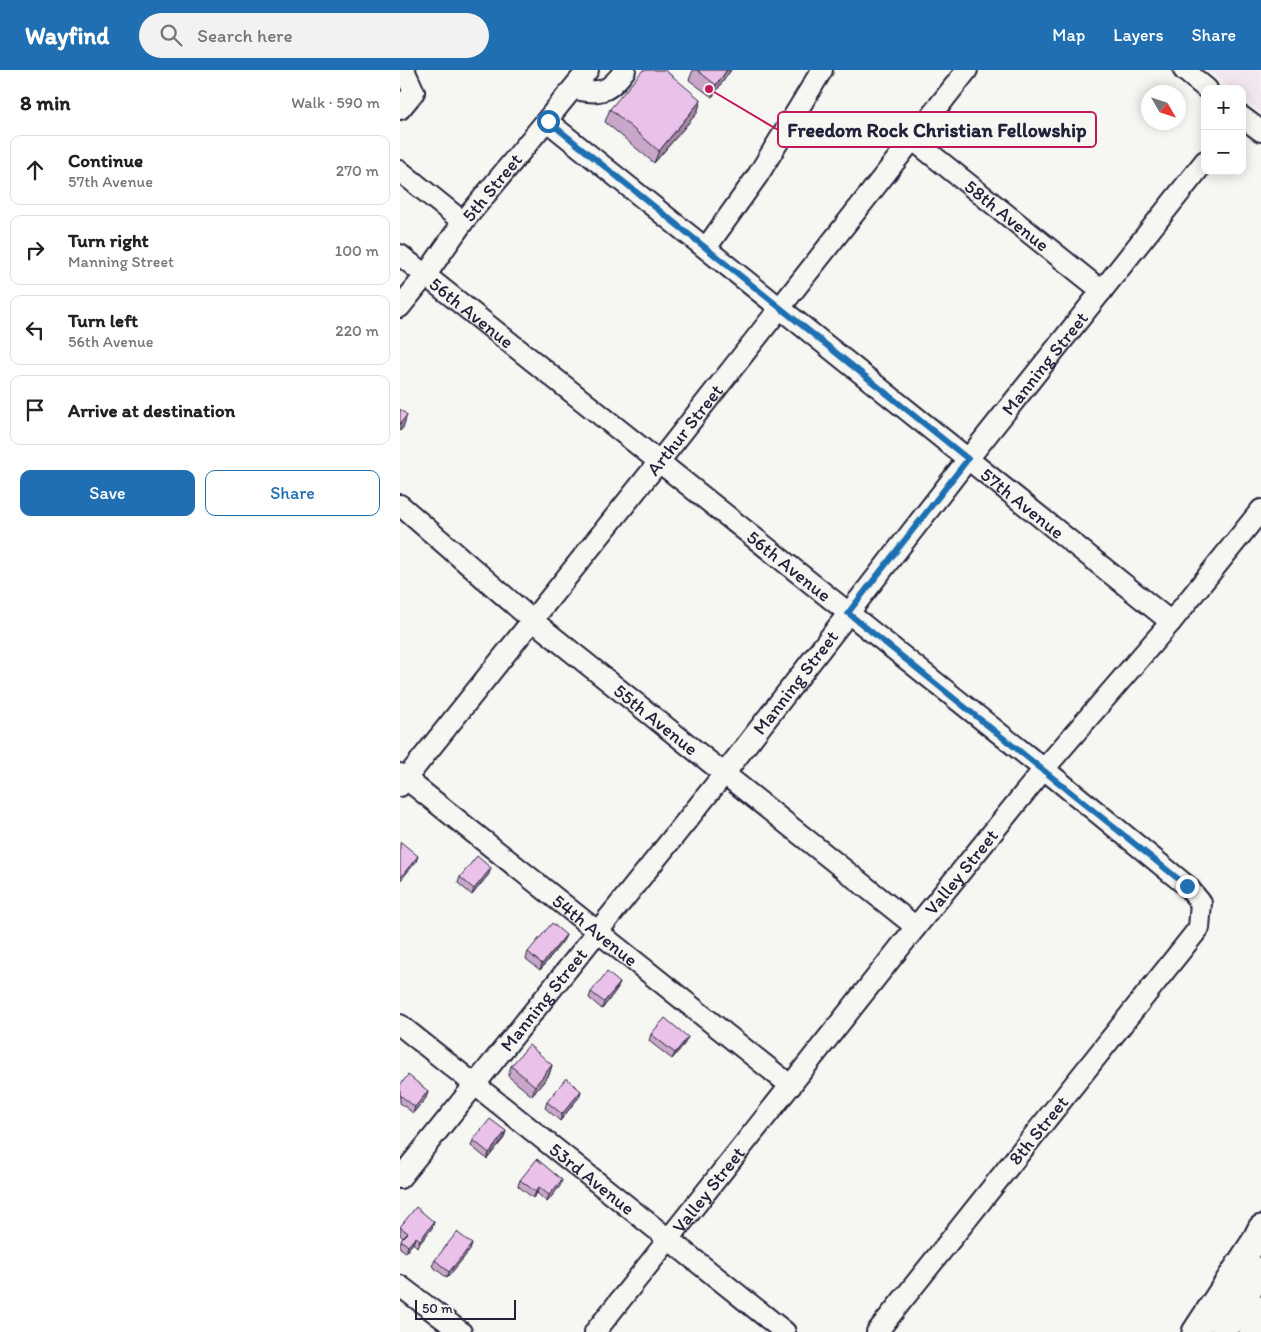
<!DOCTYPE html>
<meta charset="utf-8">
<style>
:root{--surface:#fff;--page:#f2f2f2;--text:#222;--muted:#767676;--line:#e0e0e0;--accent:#1f6fb2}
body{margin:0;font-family:Itim,sans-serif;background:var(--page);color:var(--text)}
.controls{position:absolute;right:15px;top:15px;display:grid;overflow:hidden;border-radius:10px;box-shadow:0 2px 12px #0003}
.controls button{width:45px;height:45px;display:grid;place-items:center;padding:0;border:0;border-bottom:1px solid var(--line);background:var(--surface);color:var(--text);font:25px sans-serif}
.compass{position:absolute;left:741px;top:15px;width:45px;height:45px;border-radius:50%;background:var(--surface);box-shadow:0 2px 12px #0003;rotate:129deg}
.scale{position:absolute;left:15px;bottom:12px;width:101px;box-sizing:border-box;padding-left:5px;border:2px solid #22223b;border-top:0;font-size:14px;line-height:18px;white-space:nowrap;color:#22223b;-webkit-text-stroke:4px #f6f6f2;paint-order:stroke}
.stop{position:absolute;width:15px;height:15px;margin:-11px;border:4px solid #1f6fb2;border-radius:50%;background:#fff}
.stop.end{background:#1f6fb2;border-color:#fff;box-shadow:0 1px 5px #0008}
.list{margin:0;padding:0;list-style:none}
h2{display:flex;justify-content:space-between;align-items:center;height:65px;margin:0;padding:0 20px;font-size:21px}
h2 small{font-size:16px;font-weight:400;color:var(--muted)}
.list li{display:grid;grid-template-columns:32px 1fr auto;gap:15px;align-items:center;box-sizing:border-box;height:70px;margin:0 10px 10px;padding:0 10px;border:1px solid var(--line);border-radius:10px}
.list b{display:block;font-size:19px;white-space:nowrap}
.list p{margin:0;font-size:16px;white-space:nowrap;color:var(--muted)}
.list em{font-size:16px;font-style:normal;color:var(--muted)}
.actions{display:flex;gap:10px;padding:15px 20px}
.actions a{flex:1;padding:11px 0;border:1px solid var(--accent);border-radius:10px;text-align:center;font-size:18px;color:var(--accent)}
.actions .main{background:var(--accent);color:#fff}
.icon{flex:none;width:28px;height:28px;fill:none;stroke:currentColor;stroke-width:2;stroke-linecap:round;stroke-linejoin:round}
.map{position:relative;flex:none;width:861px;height:1262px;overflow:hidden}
header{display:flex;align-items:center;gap:30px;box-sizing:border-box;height:70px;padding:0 25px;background:var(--accent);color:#fff}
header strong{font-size:24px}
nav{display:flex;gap:28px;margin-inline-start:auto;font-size:18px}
.search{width:350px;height:45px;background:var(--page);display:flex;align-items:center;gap:12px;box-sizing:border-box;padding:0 18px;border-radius:28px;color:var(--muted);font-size:19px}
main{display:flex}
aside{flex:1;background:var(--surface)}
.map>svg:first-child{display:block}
.built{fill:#f2e6ef}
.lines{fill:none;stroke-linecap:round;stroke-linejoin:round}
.minor-casing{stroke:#22223b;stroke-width:24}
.major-casing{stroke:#22223b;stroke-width:29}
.minor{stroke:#f6f6f2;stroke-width:20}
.major{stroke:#f6f6f2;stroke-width:25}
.wall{fill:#c9a7c8;stroke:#22223b}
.shaded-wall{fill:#a488a3;stroke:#22223b}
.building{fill:#eac2e9;stroke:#22223b}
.route{stroke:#1f6fb2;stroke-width:6}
.labels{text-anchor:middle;stroke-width:4;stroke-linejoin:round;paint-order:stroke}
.street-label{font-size:19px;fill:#22223b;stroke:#f6f6f2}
.leader{fill:none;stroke:#c2185b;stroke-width:2}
.callout-dot{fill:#c2185b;stroke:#f6f6f2;stroke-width:2}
.callout{fill:#f6f6f2;stroke:#c2185b;stroke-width:2}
.callout-label{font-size:20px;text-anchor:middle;font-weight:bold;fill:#22223b}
</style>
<header>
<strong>Wayfind</strong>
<div class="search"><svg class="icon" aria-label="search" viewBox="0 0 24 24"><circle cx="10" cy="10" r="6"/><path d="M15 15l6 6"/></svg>Search here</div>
<nav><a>Map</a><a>Layers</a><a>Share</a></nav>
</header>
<main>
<aside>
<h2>8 min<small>Walk · 590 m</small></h2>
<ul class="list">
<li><svg class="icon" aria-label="ahead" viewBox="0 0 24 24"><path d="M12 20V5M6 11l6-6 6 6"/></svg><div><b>Continue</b><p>57th Avenue</p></div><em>270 m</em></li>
<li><svg class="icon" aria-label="right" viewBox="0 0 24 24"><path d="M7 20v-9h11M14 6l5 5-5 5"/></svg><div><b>Turn right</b><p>Manning Street</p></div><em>100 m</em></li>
<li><svg class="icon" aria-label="left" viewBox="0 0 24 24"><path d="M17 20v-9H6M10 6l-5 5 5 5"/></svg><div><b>Turn left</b><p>56th Avenue</p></div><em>220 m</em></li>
<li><svg class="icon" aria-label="arrive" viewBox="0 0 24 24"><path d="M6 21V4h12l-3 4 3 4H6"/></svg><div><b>Arrive at destination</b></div></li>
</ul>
<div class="actions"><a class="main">Save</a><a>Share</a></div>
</aside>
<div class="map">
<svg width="861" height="1262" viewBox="0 0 861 1262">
<rect width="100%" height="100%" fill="#f6f6f2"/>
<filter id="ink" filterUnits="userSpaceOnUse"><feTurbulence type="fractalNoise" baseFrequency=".02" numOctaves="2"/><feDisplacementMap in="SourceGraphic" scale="10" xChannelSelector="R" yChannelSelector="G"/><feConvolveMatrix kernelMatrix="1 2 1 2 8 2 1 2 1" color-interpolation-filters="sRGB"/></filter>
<g filter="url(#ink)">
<path class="built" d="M808,0h53v43l-19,-15v-9h-11z"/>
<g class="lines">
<defs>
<g id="minor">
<path d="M784,0l23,19"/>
<path d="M174,19c27,5 34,4 51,-19"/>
<path d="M0,39l14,-17 -10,-22"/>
<path d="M842,47l19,14"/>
<path id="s1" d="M147,51l624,501"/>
<path id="s2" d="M512,69l190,152"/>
<path d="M0,101l63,51"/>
<path d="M306,178l52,-73 64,-105"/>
<path id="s3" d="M0,185l644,514 143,117 14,17 -2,25 -322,404"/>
<path id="s4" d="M0,237l25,-31 38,-54 125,-152"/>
<path id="s5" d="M0,435l132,115 384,307"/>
<path id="s6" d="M0,704l391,312"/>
<path id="s7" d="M0,716l258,-323 309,-393"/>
<path id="s8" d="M0,955l385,307"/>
<path id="s9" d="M0,1108l324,-404 244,-315 237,-298"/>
<path d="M0,1216l61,46"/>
<path id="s10" d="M195,1262l321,-405 128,-158 127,-147 90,-112"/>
</g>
<path id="major" d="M795,1262l59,-90 7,-14
M824,1262l37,-62
M852,1262l9,-23"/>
</defs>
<use href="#minor" class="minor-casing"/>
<use href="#major" class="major-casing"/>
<use href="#minor" class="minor"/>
<use href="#major" class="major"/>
</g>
<path class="wall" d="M293,0h38l-19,27 -23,-17z
M301,30l-4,13 -43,50 -49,-41 5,-13z
M89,804l-17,21 -14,-12 2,-6z
M166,865l-3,6 -23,29 -14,-11 2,-7z
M220,913l-3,6 -15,20 -13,-11 2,-6z
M251,964l34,9 -13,16 -23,-18z
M152,995l-3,10 -17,21 -24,-20 3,-10z
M0,1015l28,6 -2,7 -13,15 -13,-10z
M181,1021l-2,6 -19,24 -15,-13 2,-6z
M104,1068l-17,21 -16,-13 2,-6z
M120,1110l40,6 -13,16 -10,-9 -4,5 -15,-12z
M34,1152l-2,6 -15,19 -4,-4 -7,9 -6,-4v-4l3,-6 -3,-3v-8z
M72,1174l-2,6 -23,28 -15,-12 3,-6z"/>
<path class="shaded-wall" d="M327,0h4l-19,27 4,-12z
M301,30l-4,13 -43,50 5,-12z
M7,345l-4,13 -3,3v-7z
M18,786l-2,6 -16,19v-3z
M91,798l-2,6 -17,21 2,-6z
M166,865l-3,6 -23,29 2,-6z
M220,913l-3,6 -15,20 2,-7z
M288,967l-3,6 -13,16 3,-6z
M152,995l-3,10 -17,21 3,-10z
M28,1021l-2,7 -13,15 2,-6z
M181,1021l-2,6 -19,24 2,-7z
M106,1061l-2,7 -17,21 2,-6z
M162,1110l-2,6 -13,16 2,-7z
M139,1117l-2,6 -4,5 3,-6z
M34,1152l-2,6 -15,19 3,-7z
M16,1167l-3,6 -7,9 2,-6z
M72,1174l-2,6 -23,28 2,-6z"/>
<path class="building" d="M243,0h22l36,30 -42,51 -49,-42z
M297,0h30l-11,15z
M0,339l7,6 -7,9z
M1,772l17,14 -18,22v-35z
M77,786l14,12 -17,21 -14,-12z
M152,853l14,12 -24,29 -14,-12z
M207,902l13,11 -16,19 -13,-10z
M265,948l23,19 -13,16 -24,-19z
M129,975l23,20 -17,21 -24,-20z
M8,1005l20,16 -13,16 -15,-12v-10z
M166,1008l15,13 -19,23 -15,-12z
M90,1049l16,12 -17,22 -16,-13z
M137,1089l25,21 -13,15 -10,-8 -3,5 -16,-12z
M16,1137l18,15 -14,18 -4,-3 -8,9 -7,-6 7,-7 -8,-6z
M57,1162l15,12 -23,28 -14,-12z"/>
</g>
<g class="lines" filter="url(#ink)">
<path class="route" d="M148,51l420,338 -120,154 339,273"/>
</g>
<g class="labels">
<g class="street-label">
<text dy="7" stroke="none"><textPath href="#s4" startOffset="151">5th Street</textPath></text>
<text dy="7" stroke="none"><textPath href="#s2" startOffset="122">58th Avenue</textPath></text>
<text dy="7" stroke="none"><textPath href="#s3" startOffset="92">56th Avenue</textPath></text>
<text dy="7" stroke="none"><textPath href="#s9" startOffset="1039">Manning Street</textPath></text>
<text dy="7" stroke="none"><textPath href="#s7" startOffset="456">Arthur Street</textPath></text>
<text dy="7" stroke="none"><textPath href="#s1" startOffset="610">57th Avenue</textPath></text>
<text dy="7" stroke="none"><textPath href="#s3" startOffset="498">56th Avenue</textPath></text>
<text dy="7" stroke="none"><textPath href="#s9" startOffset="634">Manning Street</textPath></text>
<text dy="7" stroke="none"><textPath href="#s5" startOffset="334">55th Avenue</textPath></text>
<text dy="7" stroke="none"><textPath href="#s10" startOffset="588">Valley Street</textPath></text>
<text dy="7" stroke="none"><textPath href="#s6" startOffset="250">54th Avenue</textPath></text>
<text dy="7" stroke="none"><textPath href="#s9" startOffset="229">Manning Street</textPath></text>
<text transform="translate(638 1060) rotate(-51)" y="7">8th Street</text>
<text dy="7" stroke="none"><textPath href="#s8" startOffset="246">53rd Avenue</textPath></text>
<text dy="7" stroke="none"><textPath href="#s10" startOffset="182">Valley Street</textPath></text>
</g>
</g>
<path class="leader" d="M309 19L378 60"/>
<circle class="callout-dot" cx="309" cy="19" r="5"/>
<rect class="callout" x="378" y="42" width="318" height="35" rx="5"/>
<g class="callout-label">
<text x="537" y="67">Freedom Rock Christian Fellowship</text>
</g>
</svg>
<div class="controls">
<button>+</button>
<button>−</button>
</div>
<svg class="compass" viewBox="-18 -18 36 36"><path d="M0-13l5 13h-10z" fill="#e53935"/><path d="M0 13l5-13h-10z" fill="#767676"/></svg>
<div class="scale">50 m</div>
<div class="stop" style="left:148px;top:51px"></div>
<div class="stop end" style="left:787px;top:816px"></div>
</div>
</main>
